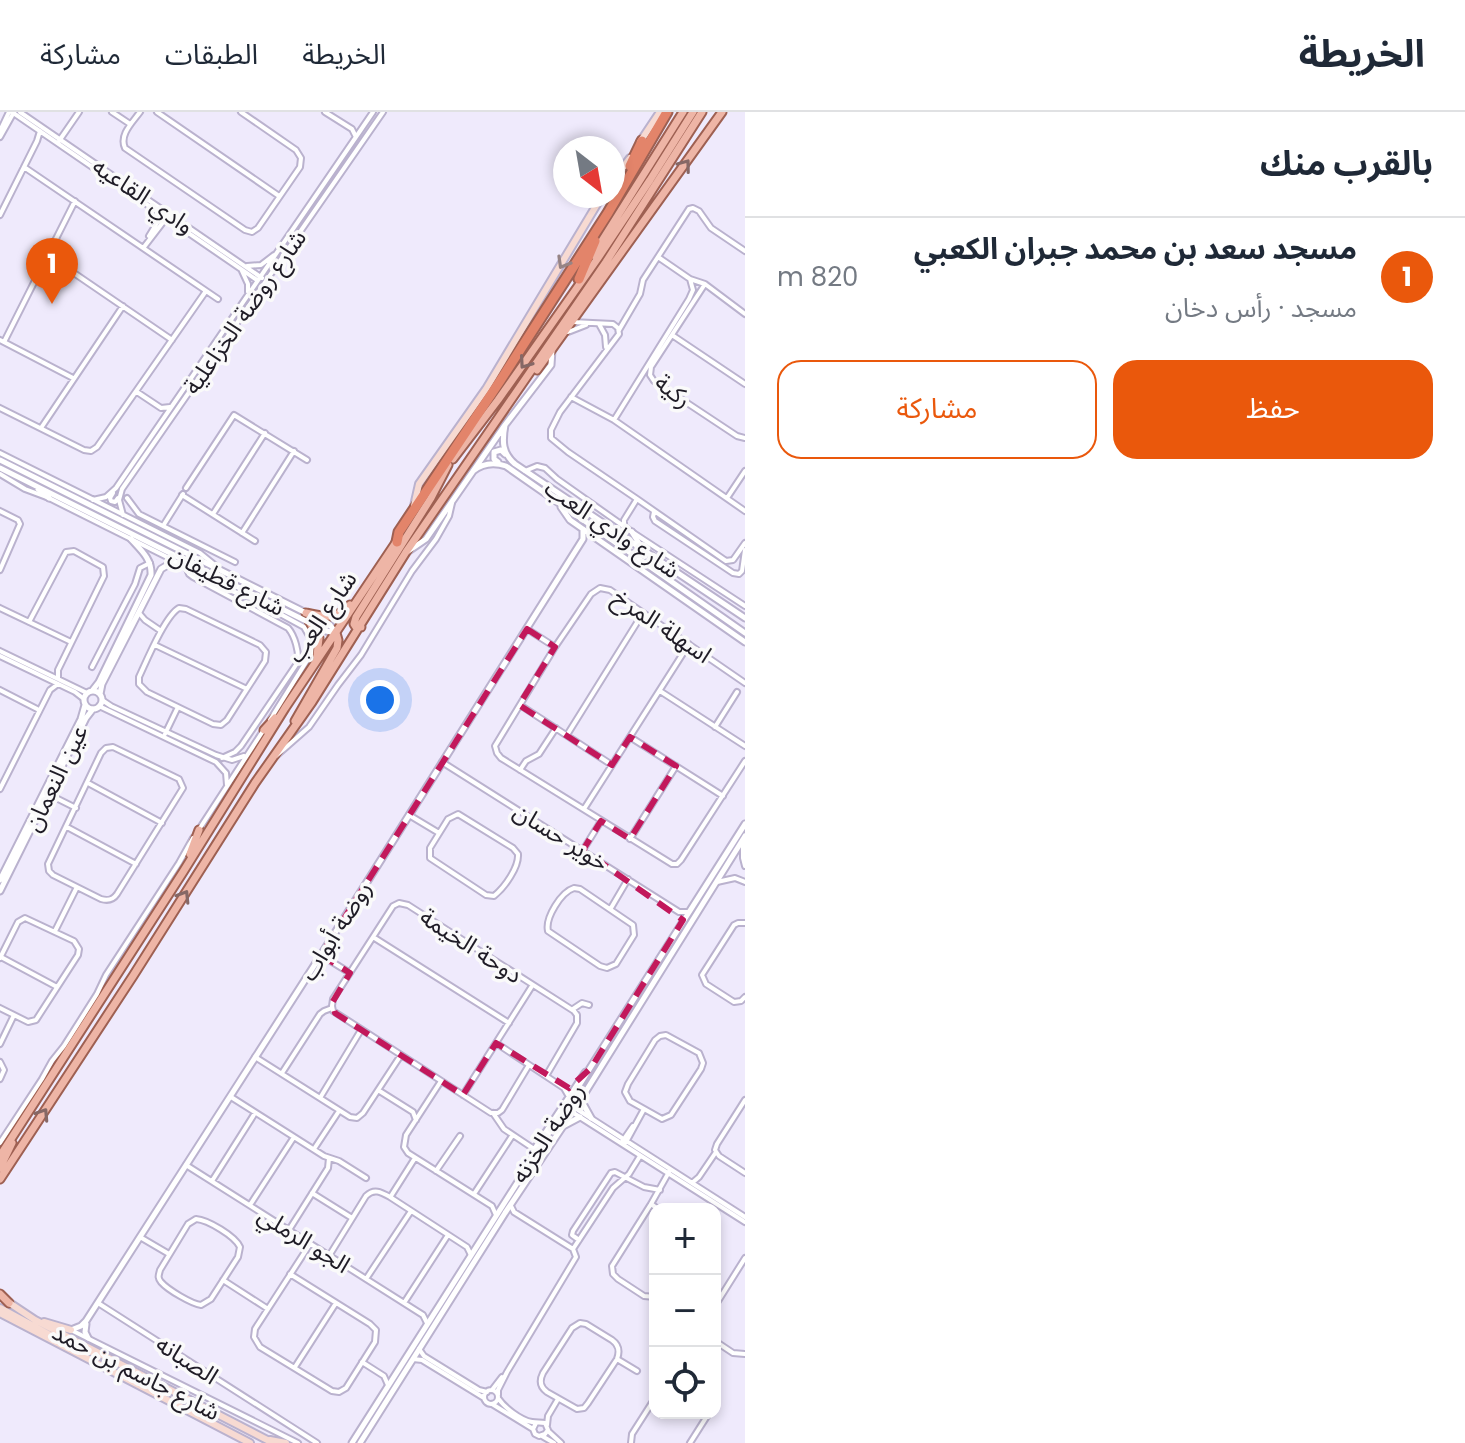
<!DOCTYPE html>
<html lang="ar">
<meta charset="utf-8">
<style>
:root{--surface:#fff;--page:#f6f6f7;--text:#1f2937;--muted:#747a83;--line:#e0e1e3;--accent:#ea580c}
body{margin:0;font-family:Poppins,"Noto Sans Arabic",sans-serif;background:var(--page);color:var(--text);direction:rtl}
.controls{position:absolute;right:24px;bottom:24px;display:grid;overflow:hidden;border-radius:16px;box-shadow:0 4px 12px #0003}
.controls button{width:72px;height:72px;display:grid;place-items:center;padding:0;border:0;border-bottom:2px solid var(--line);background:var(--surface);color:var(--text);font:40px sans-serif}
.compass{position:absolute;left:553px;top:24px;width:72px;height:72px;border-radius:50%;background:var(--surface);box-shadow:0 4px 12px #0003;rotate:149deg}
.you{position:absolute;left:380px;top:588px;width:28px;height:28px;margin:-20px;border:6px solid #fff;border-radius:50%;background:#1a73e8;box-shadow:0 0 0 12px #1a73e833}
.badge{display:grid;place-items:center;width:52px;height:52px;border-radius:50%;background:var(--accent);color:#fff;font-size:26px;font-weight:700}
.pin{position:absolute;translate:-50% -66px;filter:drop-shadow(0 2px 4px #0008)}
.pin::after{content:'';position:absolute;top:42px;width:28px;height:24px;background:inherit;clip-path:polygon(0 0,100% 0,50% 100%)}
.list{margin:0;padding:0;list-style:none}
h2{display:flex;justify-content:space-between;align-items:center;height:104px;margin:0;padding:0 32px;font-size:34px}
h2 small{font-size:26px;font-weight:400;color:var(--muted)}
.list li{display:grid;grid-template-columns:52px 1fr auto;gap:24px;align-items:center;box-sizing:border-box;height:120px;padding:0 32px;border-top:2px solid var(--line)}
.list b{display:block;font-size:30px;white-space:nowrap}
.list p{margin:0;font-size:26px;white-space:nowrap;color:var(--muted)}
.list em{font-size:26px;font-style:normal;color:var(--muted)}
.actions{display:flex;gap:16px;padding:24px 32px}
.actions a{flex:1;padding:18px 0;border:2px solid var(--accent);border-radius:24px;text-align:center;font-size:28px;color:var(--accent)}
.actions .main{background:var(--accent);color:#fff}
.icon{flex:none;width:44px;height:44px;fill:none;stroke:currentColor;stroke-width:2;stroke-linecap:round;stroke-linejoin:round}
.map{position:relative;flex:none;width:745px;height:1331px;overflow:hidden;direction:ltr}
header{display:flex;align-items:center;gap:48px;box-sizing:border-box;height:112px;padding:0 40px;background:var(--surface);border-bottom:2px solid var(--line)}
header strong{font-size:38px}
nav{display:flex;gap:44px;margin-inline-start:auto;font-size:28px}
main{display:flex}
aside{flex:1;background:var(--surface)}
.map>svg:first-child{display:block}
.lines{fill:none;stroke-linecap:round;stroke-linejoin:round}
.minor-casing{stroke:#bab2ce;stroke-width:8}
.tertiary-casing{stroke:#bab2ce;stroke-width:9}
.secondary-casing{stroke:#bab2ce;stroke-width:10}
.primary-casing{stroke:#9e6052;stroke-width:11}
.motorway-casing{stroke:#9e6052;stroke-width:13}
.minor{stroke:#fff;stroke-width:4}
.tertiary{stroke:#fff;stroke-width:5}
.secondary{stroke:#f7dad2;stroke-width:6}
.primary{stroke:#eeb5a6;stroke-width:7}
.motorway{stroke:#e3846a;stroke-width:9}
.oneway{stroke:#866866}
.oneway2{stroke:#968485}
.marked{fill:none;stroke:#c2185b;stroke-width:6;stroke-dasharray:16 10;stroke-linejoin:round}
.labels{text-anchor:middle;stroke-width:7;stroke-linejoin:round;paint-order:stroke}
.street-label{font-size:24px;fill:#1f1c26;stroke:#fafafa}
</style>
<header>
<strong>الخريطة</strong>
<nav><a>الخريطة</a><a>الطبقات</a><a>مشاركة</a></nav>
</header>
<main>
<aside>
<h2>بالقرب منك<small></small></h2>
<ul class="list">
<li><span class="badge">1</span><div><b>مسجد سعد بن محمد جبران الكعبي</b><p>مسجد · رأس دخان</p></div><em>820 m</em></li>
</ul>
<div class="actions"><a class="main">حفظ</a><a>مشاركة</a></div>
</aside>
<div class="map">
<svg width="745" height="1331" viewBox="0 0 745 1331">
<rect width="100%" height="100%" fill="#efeafc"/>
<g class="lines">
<defs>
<path id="minor" d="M12,0l245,168
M20,0l242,166
M112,0l18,12
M140,0c-8,11 -21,23 -15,36l120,82 7,2 6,-4 42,-61 1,-9 -5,-8 -55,-38
M157,0l122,84
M325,0l27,17 4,8
M0,19l9,-19
M0,25l14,-25
M59,29l20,-29
M24,55l194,132
M0,103l37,-74 3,-10
M149,124l14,-23
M144,135l23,-30
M49,144l123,84
M658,145l32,22 15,5 40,30
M247,154l14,-1 13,-10
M242,159l6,13v8
M705,172l-54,83 -1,8 4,6 83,55 8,2
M572,210l41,2 5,4 1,6 -59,78 -9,18v8l17,14 69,47 -13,21v6
M599,212l6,11 1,12
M619,218l21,-36 3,-14 46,-71 4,-1 6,3 12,17 34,23
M568,220l18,-7
M672,223l73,49
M0,228l73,38
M4,230l71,-141
M137,280l24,16 9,-1
M571,285l43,23 131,91
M0,296l84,42 7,1 6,-4 109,-156
M614,308l75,-121 4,-9 -3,-11
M41,316l82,-122
M0,341l200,100 16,13
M525,359l12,-5 8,2 12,11 75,53 113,74
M0,362l25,15 24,9 144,72 30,18 26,9 55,30 8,14 -1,13 -41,66
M186,376l48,-73 73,45
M113,381l-3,5 1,3 4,1 3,-4
M182,383l73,46
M127,386l12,16 96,48
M727,386l18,-27
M637,387l89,62 7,-1 12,-17
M93,388l13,-3 10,-9 257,-376
M0,399l18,9 2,4 -20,46
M654,400l-1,5 2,4 78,52 6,1 3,-3 3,-21
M213,402l52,-81
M123,403l-4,-15 3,-11 261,-377
M163,414l20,-32
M242,421l52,-82
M186,455l3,7 4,3 95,51c7,8 11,24 10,34l-57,84 -6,6 -13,6
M0,496l71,34
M179,496l7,1 74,36 6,7 -1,9 -38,59 -6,5 -8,-1 -66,-32 -8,-8v-7c8,-17 26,-61 40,-69z
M139,501l6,7 16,11
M29,510l37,-70 8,-1 29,16 1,9 -46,94v9
M527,517l28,18
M155,533l92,44
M0,539l87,42
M0,544l75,36 9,7
M92,555l43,-83 5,-16 10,-5
M745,571l-135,-93 -10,-2 -9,6 -36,53 -60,99 2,7 4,5 171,106h5l4,-4 64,-99
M0,578l39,20
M660,579l85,55
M102,588l9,6 105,49 16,5 12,-4
M520,593l92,60
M99,594l117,56 10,11 1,12
M715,615l22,-35
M165,622l13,-27
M567,623l76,-122
M630,625l93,59
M113,635l66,32 4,9 -66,106c-4,6 -9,7 -16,5l-48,-24 -4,-4 -1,-7 53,-111 5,-5z
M276,644l33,-29 29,-42 23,-30 51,-84 24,-32 13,-23 3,-13
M442,650l237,150h9
M520,658l6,-9 13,-7 17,-26
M88,671l74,40
M0,677l50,-99 8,-6
M46,681l30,15
M584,697l105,-165
M458,702l55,34 5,6c1,13 -13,33 -24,42l-8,-1 -56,-37v-10l18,-29z
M409,703l30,18
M67,715l69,37
M198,719l65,-100
M630,727l46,-73
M743,729v17l2,8
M583,738l18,-29
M717,770l18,-4 10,4
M574,776l6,1 53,36 1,10 -18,29 -9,4 -7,-2 -52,-35c-3,-13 13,-39 26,-43z
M611,796l17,-29
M745,811h-7l-4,2 -32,50 4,9 28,18 7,-1 4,-4
M55,819l22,-44
M373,825l136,86
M321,843l29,18
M1,845l56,30
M0,846l18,-36 7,-4 49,23 5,8 -1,6 -42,65 -8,2 -28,-14
M573,897l9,-6 7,2
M666,923l33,18 4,10 -2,6 -30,46 -9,4 -32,-18 -5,-9 3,-8 27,-44 5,-4z
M496,931l68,45 4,7
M0,932l14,-29
M255,945l95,60 7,1 6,-5 38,-58
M0,950l4,8 -4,9
M529,953l-27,45 -4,3h-7l-158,-102 -1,-5 1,-7 60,-93 6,-3 9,2 166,106 3,4v8l-31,53
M282,961l38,-59 4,-3 8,-3
M441,969l-35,54 -2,12 4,6 84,53 4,9
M378,978l35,22 3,8
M463,983l69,-109
M231,985l93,59 15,5 27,17
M320,986l41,-68
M745,988l-28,44 -2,6 4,6 26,17
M565,997l10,-1 170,109
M572,1000l173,110
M493,1001l11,16 30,20
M622,1030l11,-16
M626,1030l18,-33
M0,1031l42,-64 10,-18 12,-15 33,-52 9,-19 73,-112 14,-25
M314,1037l25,-38
M532,1045l2,-8 51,-77
M186,1053l237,150 4,8
M436,1059l24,-35
M212,1069l43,-68
M692,1071l7,-6 17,-25
M312,1081l40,25
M474,1082l38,-58
M391,1084l24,-38
M651,1092l18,-32
M250,1093l44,-68
M196,1107c12,1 39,17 44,28l-2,10 -27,42 -10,6c-9,-1 -33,-15 -40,-23 -4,-5 -2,-7 -1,-12l28,-46z
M289,1118l39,-62 1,-10
M140,1125l29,17
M579,1128l-7,-5 1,-4 38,-58 4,-1 29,15 16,3
M573,1137l40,-61 16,-14 11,-18
M329,1144l37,-60c8,-8 15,-4 24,1l77,50 4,8
M290,1162l80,50 6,6 -1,12 -29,46 -7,4 -7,-1 -72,-44 -6,-10 1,-8 55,-85
M366,1167l45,-68
M223,1168l45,29
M655,1185l-11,-1 -26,-17 -5,-5 -1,-8 39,-62 7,5
M98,1191l219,140
M404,1191l44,-68
M715,1194l30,-48
M580,1211l6,1 26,16c7,5 8,11 5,19l-29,44 -4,5 -7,1 -30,-17c-7,-5 -8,-11 -4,-19l29,-45z
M71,1218l227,113
M715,1229l18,12 12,1
M419,1237l5,7 55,34 8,2
M413,1247l9,1 62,38
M617,1247l20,12
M362,1250l22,14 4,9
M295,1255l41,-64
M492,1278l10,-13
M484 1285a7 7 0 1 1 14 0a7 7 0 1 1-14 0Z
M498,1283v-5l9,-18 69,-115 -3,-8 -59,-37 -3,-6
M498,1286c6,9 22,22 34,24 5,1 9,0 13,1l3,7 -3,4 -6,2 -4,-2 -2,-5 3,-6
M492,1292l41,25
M547,1313l1,-9 10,-17
M548,1319l13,12
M542,1324l12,7
M631,1331l1,-9 23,-36
M690,1331l19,-30"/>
<path id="tertiary" d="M505,313c-3,16 -3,28 10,39l230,154
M0,348l330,165 6,8
M498,350l-4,-3v-7l7,-2 4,4
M0,356l326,163 10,2
M473,359c10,-8 21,-9 33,-5l239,167
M38,377l11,9
M561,395l9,13 175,122
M632,420l8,13
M407,440l19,-13 79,-114 46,-60 1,-15
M193,458l15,4
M92,579l7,-9 52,-107c1,-16 -10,-25 -20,-36
M84 588a9 9 0 1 1 18 0a9 9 0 1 1-18 0Z
M100,582l2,-10 59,-115 10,-6h9
M0,768l81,-161 4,-14
M0,779l86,-173 7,-9
M581,988l10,18
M565,1013l15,-8
M86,1212l-1,8 3,6
M71,1218l10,-4 5,-5 235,-366 262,-416v-10
M352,1331l393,-619
M360,1331l145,-230 76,-114 164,-263"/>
<path id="secondary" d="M640,30l20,-30
M613,69l17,-23
M414,394l5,-22 67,-95 116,-193
M8,1190l27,18 238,123
M0,1196l61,33 33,12
M0,1201l250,130
M44,1210l27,8
M270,1328l16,3"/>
<path id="primary" d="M593,143l90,-143
M537,258l185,-258
M453,347l45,-59 100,-142 52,-78 43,-68
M306,501c18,4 30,7 44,-8
M309,509l10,17 -2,18
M361,515h-5l-2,-3 2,-7 75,-119 17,-33
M295,609l42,-73 1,-8 -2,-7
M264,618l11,-12
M190,742l9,-24
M0,1044l183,-284 102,-164 114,-170
M0,1056l12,-25
M0,1067l133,-203 122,-193 57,-81 94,-150 200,-290 96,-150
M0,1182l9,9"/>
<path id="motorway" d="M630,54l12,-25
M579,167l16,-38
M397,430l2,-10 101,-151 108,-168 59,-101"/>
</defs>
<use href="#minor" class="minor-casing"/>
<use href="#tertiary" class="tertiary-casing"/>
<use href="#secondary" class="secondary-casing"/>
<use href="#primary" class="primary-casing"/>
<use href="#motorway" class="motorway-casing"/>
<use href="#minor" class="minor"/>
<use href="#tertiary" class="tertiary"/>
<use href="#secondary" class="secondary"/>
<use href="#primary" class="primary"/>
<use href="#motorway" class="motorway"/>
</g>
<defs><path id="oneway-chevron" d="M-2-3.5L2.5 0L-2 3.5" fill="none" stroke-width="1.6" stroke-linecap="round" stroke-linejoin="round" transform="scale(2)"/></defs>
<g class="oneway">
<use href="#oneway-chevron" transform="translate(685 53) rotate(-53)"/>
<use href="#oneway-chevron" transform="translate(525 251) rotate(125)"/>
<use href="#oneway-chevron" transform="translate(184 784) rotate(-58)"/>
<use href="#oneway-chevron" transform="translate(43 1002) rotate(-57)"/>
</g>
<use class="oneway2" href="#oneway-chevron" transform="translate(563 151) rotate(120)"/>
<path class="marked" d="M527,517l28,18 -36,58 93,60 18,-28 46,29 -46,73 -29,-18 -18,29 100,70 -92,148 -22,20 -73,-45 -33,52 -128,-82 -3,-10 18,-30 -29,-18z"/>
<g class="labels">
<g class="street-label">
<text transform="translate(143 84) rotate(34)" y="8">وادي القاعيه</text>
<text transform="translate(245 200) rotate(-55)" y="8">شارع روضة الخزاعلية</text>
<text transform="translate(673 279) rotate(38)" y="8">ركية</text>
<text transform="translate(612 417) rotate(34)" y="8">شارع وادي العب</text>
<text transform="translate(227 469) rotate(27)" y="8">شارع قطيفان</text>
<text transform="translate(322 505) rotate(-56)" y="8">شارع العب</text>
<text transform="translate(662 514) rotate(34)" y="8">اسهلة المرخ</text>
<text transform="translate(56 666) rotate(-64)" y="8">عين النعمان</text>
<text transform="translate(561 725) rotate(32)" y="8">خوير حسان</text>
<text transform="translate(336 819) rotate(-58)" y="8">روضة أبواب</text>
<text transform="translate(471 834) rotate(33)" y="8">دوحة الخيمة</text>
<text transform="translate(548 1021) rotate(-57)" y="8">روضة الخزنه</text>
<text transform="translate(304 1128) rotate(32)" y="8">الجو الرملي</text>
<text transform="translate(187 1248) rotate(33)" y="8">الصبانه</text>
<text transform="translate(136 1260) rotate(27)" y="8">شارع جاسم بن حمد</text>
</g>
</g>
</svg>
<div class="controls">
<button>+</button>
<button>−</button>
<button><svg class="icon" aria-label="locate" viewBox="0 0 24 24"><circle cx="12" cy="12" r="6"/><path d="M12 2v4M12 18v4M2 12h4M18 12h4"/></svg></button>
</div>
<svg class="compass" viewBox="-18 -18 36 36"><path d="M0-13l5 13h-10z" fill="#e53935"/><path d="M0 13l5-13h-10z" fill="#747a83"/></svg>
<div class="you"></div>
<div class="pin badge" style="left:52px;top:192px">1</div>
</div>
</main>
